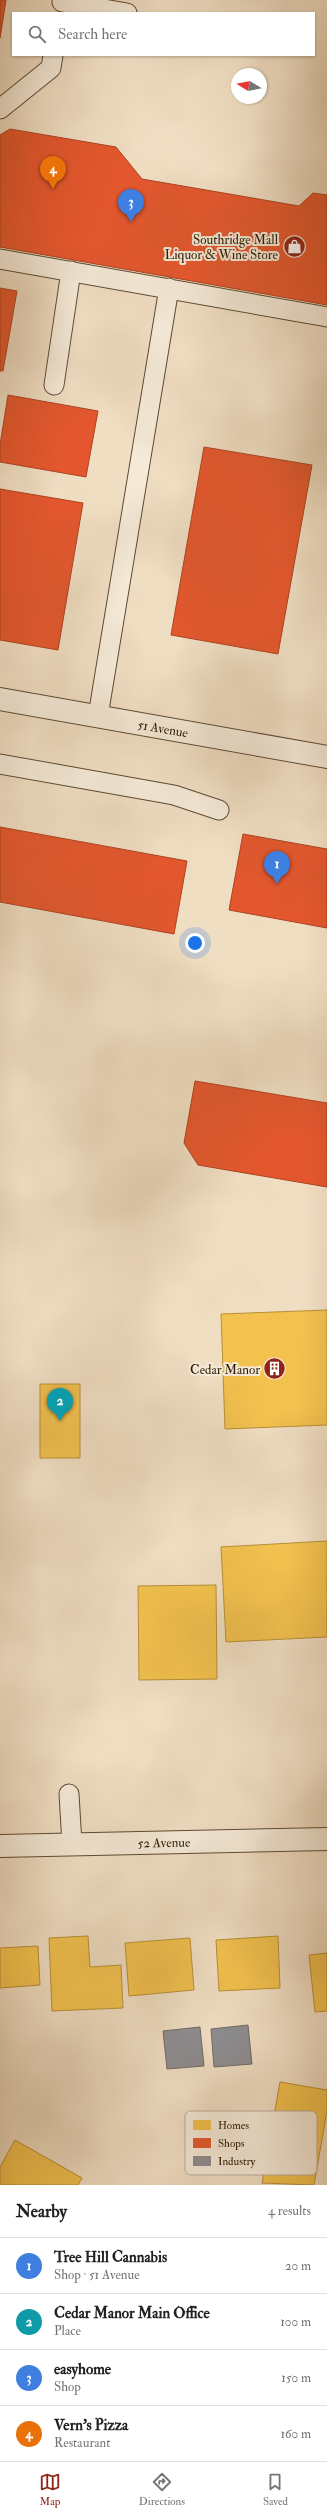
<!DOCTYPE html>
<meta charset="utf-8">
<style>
:root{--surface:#fff;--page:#f6f6f6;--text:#202124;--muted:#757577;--line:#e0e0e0;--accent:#8f2418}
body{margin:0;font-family:"IM FELL Double Pica",serif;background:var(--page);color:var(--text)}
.compass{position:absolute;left:231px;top:68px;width:36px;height:36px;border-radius:50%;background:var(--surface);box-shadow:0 1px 3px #0004;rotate:280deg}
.you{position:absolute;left:195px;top:943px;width:14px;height:14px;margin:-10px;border:3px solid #fff;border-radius:50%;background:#1a73e8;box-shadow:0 0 0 6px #1a73e833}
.badge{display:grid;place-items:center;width:26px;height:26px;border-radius:50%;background:var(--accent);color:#fff;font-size:13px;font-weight:700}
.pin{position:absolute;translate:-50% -33px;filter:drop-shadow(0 1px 2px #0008)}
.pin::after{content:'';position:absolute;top:21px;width:14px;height:12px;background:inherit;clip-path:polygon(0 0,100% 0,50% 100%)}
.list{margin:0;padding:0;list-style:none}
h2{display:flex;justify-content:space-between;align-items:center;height:52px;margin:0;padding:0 16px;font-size:17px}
h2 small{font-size:13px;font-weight:400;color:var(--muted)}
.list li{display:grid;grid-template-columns:26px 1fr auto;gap:12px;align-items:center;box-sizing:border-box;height:56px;padding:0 16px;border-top:1px solid var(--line)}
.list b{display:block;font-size:15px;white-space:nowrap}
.list p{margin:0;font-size:13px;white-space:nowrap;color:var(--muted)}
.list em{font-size:13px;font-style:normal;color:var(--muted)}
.icon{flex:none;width:22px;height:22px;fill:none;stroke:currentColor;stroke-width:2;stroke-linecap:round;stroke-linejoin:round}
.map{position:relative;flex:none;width:327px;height:2185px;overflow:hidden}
.search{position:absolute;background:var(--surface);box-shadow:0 1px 3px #0004;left:12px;right:12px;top:12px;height:44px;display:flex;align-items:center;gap:10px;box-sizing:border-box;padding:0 14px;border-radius:0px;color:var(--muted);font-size:15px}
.sheet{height:276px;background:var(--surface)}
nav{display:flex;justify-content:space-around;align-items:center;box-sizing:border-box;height:56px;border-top:1px solid var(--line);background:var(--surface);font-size:11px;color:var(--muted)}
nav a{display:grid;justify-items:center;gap:2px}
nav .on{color:var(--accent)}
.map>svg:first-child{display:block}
.homes{fill:#f2c14e;stroke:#b68f37}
.shops{fill:#e4572e;stroke:#ac4421}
.industry{fill:#8d8d92;stroke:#706a67}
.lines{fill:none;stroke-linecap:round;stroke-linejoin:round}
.service-casing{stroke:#5c4a32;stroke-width:21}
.minor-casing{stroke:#5c4a32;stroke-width:24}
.tertiary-casing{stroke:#5c4a32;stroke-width:24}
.service{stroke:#f5ead8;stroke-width:19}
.minor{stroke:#f5ead8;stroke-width:22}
.tertiary{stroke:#f5ead8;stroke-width:22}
.labels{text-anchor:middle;stroke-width:4;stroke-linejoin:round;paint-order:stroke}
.poi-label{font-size:13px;fill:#2b1902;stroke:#f5ead8;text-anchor:end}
.street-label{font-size:13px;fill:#2b1902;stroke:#f5ead8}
.key{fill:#f5ead8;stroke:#b8ab98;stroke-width:1}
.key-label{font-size:11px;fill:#2b1902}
</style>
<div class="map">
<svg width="327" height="2185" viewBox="0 0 327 2185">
<rect width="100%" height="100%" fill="#f0dec3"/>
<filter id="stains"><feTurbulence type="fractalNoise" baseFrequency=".005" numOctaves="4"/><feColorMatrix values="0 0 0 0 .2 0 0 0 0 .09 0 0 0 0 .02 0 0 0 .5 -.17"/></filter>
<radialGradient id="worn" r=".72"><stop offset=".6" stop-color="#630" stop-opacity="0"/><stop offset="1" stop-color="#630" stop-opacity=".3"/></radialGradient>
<path class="homes" d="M327,1310v115l-102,4 -4,-115z
M40,1384h40v74h-40z
M327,1541v96l-101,5 -5,-95z
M216,1585l1,94 -78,1 -1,-94z
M88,1936l2,31 31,-2 2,43 -71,3 -3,-73z
M278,1936l2,52 -61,3 -3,-51z
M190,1938l4,52 -65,6 -4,-53z
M38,1946l2,39 -40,3v-40z
M327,1953v58l-12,1 -6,-57z
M280,2082l47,8v21l-13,74 -52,-2z
M15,2140l67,38 -4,7h-78v-18z"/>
<path class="shops" d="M0,0h6l-6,38z
M10,129l106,18 26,32 157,27 14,-13 14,2v110l-327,-58v-112z
M0,288l17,3 -14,80h-3z
M8,395l90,16 -12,66 -86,-15v-17z
M204,447l108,18 -34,189 -107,-19z
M0,489l83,14 -25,147 -58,-10z
M0,827l187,34 -13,73 -174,-32z
M243,834l84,15v79l-98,-18z
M195,1081l132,22v84l-129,-22 -14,-22z"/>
<path class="industry" d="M248,2025l4,39 -38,3 -3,-38z
M200,2027l4,39 -37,3 -4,-38z"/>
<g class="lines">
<defs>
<path id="service" d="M62,2l65,11
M0,109l51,-41 2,-13
M0,259l327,58
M54,385l17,-114
M98,716l71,-428
M0,764l174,31 45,15
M69,1794l3,50"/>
<path id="minor" d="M0,699l327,58"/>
<path id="tertiary" d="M0,1846l327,-7"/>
</defs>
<use href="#service" class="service-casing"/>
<use href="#minor" class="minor-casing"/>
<use href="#tertiary" class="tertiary-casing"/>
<use href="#service" class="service"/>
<use href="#minor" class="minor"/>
<use href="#tertiary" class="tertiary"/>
</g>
<defs>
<symbol id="shop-disc" viewBox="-11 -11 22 22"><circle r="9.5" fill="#8f2418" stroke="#f5ead8"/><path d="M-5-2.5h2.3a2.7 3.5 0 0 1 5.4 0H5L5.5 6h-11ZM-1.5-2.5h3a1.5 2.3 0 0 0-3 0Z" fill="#fff"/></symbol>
<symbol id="building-disc" viewBox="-11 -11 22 22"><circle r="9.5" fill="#8f2418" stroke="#f5ead8"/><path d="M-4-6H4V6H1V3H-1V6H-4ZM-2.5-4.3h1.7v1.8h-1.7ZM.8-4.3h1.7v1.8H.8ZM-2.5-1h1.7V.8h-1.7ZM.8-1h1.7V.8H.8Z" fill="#fff"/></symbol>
</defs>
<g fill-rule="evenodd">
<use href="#shop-disc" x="282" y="234" width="25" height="25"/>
<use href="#building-disc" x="262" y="1356" width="25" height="25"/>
</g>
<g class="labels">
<g class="poi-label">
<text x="278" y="244">Southridge Mall<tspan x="278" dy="15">Liquor &amp; Wine Store</tspan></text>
<text x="260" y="1374">Cedar Manor</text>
</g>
<g class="street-label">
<text transform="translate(163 728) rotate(10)" y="5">51 Avenue</text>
<text transform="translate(164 1842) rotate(-1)" y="5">52 Avenue</text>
</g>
</g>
<rect x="185" y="2111" width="132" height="64" rx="6" class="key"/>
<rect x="193" y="2120" width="18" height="10" fill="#f2c14e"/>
<rect x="193" y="2138" width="18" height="10" fill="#e4572e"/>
<rect x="193" y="2156" width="18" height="10" fill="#8d8d92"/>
<g class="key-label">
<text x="218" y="2129">Homes</text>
<text x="218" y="2147">Shops</text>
<text x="218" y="2165">Industry</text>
</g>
<rect width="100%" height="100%" filter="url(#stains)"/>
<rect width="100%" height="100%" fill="url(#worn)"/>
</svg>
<svg class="compass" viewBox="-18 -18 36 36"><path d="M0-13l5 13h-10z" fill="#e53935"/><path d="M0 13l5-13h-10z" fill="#757577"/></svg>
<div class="you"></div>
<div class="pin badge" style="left:277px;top:884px;background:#3f7fe0">1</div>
<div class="pin badge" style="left:60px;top:1421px;background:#0f9aa8">2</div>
<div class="pin badge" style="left:131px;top:222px;background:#3f7fe0">3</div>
<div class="pin badge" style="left:53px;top:189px;background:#e8710a">4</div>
<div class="search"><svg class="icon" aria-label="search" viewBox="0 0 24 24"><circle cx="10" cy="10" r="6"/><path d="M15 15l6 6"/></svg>Search here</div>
</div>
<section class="sheet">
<h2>Nearby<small>4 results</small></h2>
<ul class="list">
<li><span class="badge" style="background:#3f7fe0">1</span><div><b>Tree Hill Cannabis</b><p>Shop · 51 Avenue</p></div><em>20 m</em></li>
<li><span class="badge" style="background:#0f9aa8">2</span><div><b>Cedar Manor Main Office</b><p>Place</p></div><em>100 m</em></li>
<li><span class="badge" style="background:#3f7fe0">3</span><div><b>easyhome</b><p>Shop</p></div><em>150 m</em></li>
<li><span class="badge" style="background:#e8710a">4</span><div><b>Vern's Pizza</b><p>Restaurant</p></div><em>160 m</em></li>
</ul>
</section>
<nav>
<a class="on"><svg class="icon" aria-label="map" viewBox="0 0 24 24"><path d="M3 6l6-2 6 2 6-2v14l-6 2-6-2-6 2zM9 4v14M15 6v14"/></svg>Map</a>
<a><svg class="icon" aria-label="directions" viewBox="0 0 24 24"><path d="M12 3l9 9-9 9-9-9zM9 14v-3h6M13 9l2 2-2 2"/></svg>Directions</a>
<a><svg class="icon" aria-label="saved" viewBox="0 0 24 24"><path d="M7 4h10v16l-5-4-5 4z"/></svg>Saved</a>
</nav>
